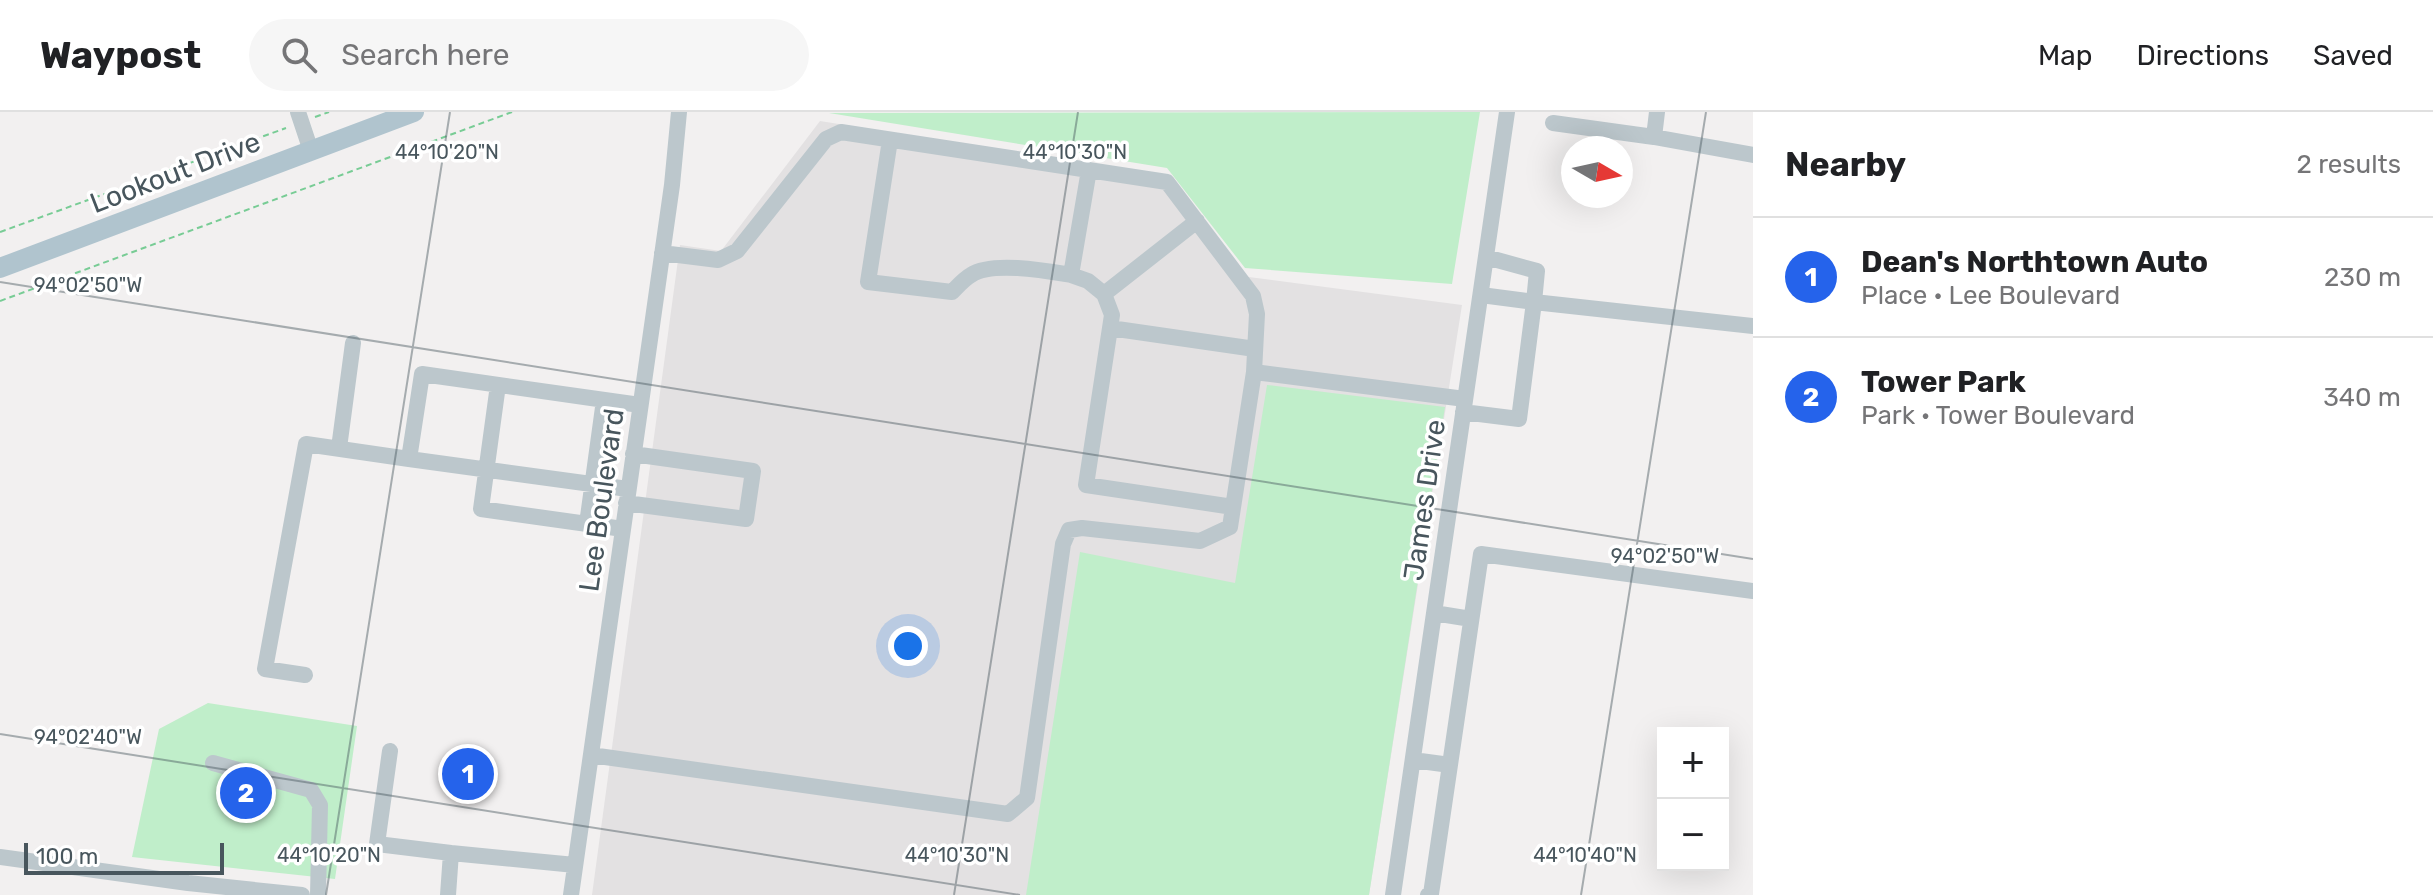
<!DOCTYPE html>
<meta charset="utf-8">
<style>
:root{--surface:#fff;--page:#f6f6f6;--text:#202124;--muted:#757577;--line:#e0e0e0;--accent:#2563eb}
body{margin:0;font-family:Rubik,sans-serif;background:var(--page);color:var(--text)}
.controls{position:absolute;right:24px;bottom:24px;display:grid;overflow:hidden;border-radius:0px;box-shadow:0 8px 32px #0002}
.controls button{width:72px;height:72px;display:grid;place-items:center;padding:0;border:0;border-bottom:2px solid var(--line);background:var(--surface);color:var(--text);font:40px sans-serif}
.compass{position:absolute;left:1561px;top:24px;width:72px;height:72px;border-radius:50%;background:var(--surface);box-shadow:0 8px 32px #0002;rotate:99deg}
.scale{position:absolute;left:24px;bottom:20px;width:200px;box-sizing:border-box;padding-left:8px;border:4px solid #48565d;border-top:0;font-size:22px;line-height:28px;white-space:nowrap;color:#48565d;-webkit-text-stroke:6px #fff;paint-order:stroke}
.you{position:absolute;left:908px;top:534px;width:28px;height:28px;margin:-20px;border:6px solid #fff;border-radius:50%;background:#1a73e8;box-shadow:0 0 0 12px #1a73e833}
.badge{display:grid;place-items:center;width:52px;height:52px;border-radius:50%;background:var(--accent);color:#fff;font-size:26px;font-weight:700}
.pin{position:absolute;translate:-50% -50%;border:4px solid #fff;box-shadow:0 2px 8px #0006}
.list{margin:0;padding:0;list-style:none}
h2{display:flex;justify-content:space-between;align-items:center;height:104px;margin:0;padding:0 32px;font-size:34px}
h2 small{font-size:26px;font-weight:400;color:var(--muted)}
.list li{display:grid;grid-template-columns:52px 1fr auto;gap:24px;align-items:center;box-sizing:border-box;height:120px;padding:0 32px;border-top:2px solid var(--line)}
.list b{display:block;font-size:30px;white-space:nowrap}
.list p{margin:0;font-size:26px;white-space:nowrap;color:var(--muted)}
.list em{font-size:26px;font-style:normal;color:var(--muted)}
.icon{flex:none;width:44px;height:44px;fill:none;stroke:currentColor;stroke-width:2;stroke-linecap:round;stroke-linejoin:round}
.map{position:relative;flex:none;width:1753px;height:783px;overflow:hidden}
header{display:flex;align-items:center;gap:48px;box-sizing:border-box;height:112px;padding:0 40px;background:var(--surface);border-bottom:2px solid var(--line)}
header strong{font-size:38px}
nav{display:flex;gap:44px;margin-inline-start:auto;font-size:28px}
.search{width:560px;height:72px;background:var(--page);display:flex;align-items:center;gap:20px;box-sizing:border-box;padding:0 28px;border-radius:44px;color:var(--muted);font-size:30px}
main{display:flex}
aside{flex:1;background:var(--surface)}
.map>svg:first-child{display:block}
.education{fill:#e3e1e2}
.green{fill:#c0eeca}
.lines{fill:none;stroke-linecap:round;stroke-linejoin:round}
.path{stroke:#78cc95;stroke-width:2;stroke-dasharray:6 4;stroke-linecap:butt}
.minor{stroke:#bcc7cc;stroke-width:16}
.major{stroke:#b0c4ce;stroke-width:20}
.ticks{fill:none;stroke:#48565d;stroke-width:2;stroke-opacity:0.45}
.labels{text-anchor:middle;stroke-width:7;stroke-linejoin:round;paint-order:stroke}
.street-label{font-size:28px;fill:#48565d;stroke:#fff}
.ticks-label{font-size:20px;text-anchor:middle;fill:#48565d;stroke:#fff;stroke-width:7;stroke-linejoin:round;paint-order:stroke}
</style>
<header>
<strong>Waypost</strong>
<div class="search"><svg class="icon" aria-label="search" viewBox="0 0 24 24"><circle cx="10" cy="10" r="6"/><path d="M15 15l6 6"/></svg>Search here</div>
<nav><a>Map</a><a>Directions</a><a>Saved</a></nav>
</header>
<main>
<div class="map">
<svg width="1753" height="783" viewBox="0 0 1753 783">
<rect width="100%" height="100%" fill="#f2f0f0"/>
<path class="education" d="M820,9l352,56 69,99 221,29 -93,590h-777l88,-650 41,6z"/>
<path class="green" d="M1480,0l-28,172 -207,-16 -78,-100 -338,-55z
M1267,273l178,22 -76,488h-343l54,-343 155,31z
M208,591l149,23 -22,153 -203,-22 27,-128z"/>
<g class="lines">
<path class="path" d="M315,5l14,-5
M0,120l286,-104
M0,189l512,-189"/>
<path class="minor" d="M298,0l13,39
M1553,11l101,14 99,18
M1654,25l3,-25
M890,28l-22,142 84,10c6,-6 12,-13 19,-17 21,-14 76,-4 100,0l18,-105
M1071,163l17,6 16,13 93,-73
M1104,182l8,21 -26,170 147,22
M1481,183l53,7 3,-31 -51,-14
M1110,216l145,21
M1254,260l211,27
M498,273l-17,124 142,20
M1463,300l56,7 15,-117 219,24
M339,336l14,-105
M628,377l-219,-30 13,-85 218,31
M626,391l120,16 7,-48 -120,-17
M587,412l17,-124
M1434,501l37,6
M305,563l-40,-6 41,-225 103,15
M390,639l-13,93 74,9
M591,643l417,59 19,-16 36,-254 6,-14 13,-2 118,13 30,-14 24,-155 3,-58 -4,-18 -86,-114 -326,-50 -15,7 -89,112 -19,9 -56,-7
M1413,648l37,5
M213,651l98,27 9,15 -2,90
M0,745l188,26 114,12
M448,783l3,-42 124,12
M571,783l101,-710 7,-73
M1393,783l114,-783
M1428,783l3,-1 50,-340 272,37"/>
<path class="major" d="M0,156l414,-156"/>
</g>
<path class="ticks" d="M0,170l1753,277M0,622l1020,161M326,783l124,-783M954,783l124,-783M1581,783l125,-783"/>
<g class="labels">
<g class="street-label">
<text transform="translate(175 60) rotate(-21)" y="10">Lookout Drive</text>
<text transform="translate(601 388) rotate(-82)" y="10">Lee Boulevard</text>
<text transform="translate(1424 388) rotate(-82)" y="10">James Drive</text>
</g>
</g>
<g class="ticks-label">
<text x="447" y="47">44°10'20"N</text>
<text x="1075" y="47">44°10'30"N</text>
<text x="88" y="180">94°02'50"W</text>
<text x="1665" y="451">94°02'50"W</text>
<text x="88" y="632">94°02'40"W</text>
<text x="329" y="750">44°10'20"N</text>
<text x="957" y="750">44°10'30"N</text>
<text x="1585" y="750">44°10'40"N</text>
</g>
</svg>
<div class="controls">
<button>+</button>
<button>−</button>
</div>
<svg class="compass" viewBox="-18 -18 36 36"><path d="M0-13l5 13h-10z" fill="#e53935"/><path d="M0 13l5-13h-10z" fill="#757577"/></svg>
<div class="scale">100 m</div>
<div class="you"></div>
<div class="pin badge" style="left:468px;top:662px">1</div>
<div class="pin badge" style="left:246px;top:681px">2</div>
</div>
<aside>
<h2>Nearby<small>2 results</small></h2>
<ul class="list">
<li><span class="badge">1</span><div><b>Dean's Northtown Auto</b><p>Place · Lee Boulevard</p></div><em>230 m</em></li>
<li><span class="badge">2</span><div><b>Tower Park</b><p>Park · Tower Boulevard</p></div><em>340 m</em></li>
</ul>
</aside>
</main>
